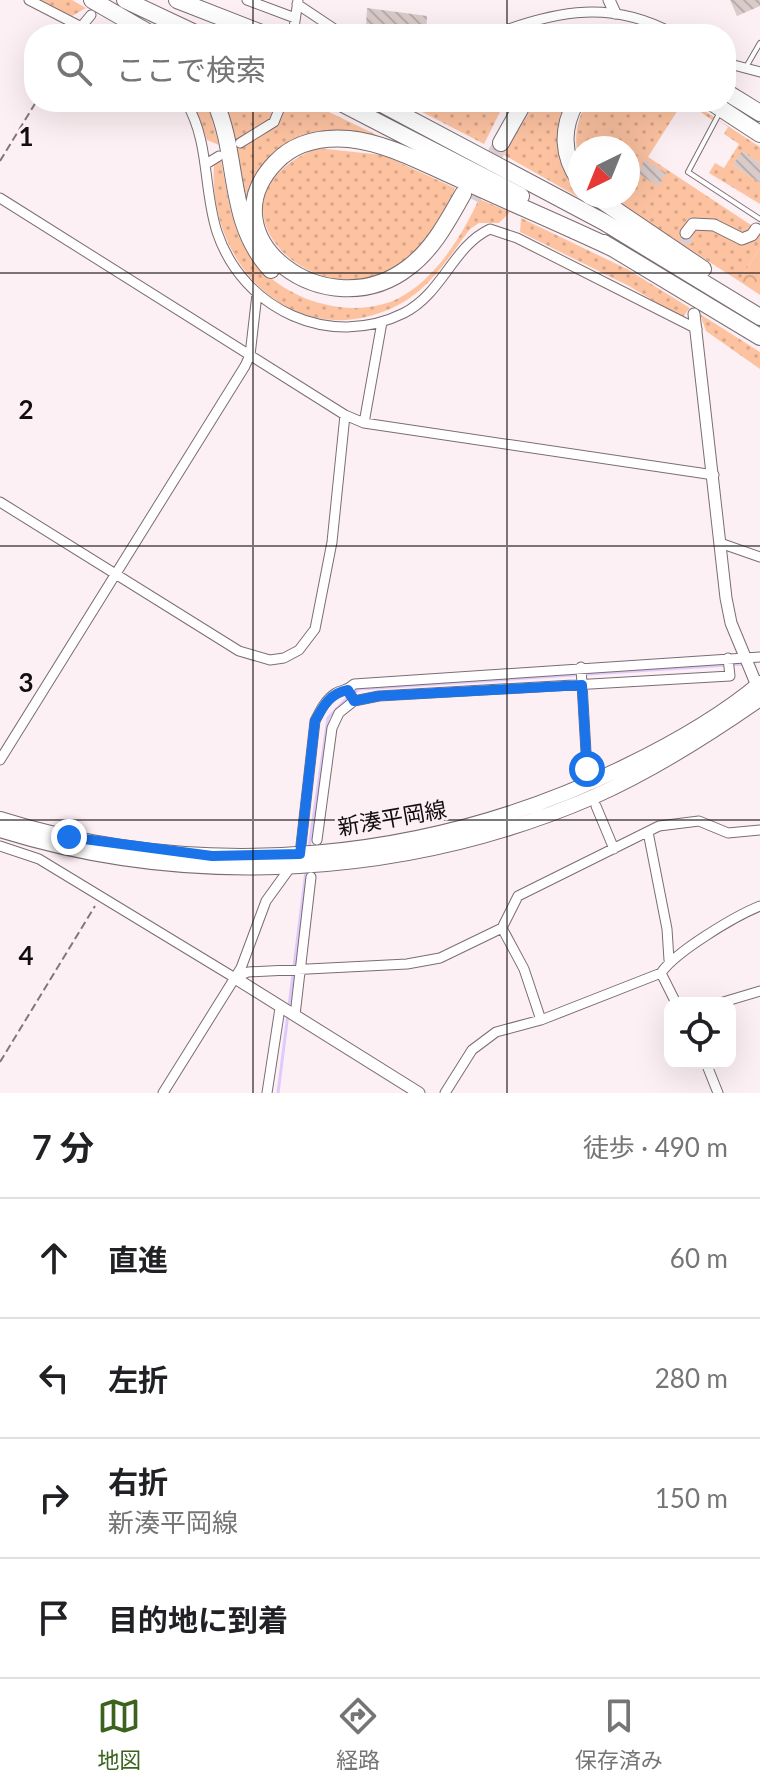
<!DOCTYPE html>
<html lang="ja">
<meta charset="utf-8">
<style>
:root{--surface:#fff;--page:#f2f2f2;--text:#202124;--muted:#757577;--line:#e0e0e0;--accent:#3b631e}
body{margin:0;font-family:Lato,"Noto Sans JP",sans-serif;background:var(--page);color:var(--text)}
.controls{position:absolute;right:24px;bottom:24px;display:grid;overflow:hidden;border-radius:16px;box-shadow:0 8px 32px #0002}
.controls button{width:72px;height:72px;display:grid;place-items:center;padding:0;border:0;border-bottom:2px solid var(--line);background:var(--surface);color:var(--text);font:40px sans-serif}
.compass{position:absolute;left:568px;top:136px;width:72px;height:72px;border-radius:50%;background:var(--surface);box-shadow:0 8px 32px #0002;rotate:223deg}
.stop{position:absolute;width:24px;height:24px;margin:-18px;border:6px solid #1a73e8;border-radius:50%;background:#fff}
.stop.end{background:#1a73e8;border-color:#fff;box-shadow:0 2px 8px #0008}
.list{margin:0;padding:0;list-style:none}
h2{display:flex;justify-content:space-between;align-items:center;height:104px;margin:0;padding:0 32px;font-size:34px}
h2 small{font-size:26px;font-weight:400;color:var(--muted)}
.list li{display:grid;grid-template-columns:52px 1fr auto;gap:24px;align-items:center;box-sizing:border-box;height:120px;padding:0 32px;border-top:2px solid var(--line)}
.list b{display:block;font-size:30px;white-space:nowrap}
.list p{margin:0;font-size:26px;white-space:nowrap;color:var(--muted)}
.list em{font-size:26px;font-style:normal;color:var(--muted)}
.icon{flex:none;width:44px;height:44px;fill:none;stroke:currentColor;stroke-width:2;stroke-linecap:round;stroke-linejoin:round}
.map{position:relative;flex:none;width:760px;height:1093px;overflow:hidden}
.search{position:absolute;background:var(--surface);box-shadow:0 8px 32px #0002;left:24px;right:24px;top:24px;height:88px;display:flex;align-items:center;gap:20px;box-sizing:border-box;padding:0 28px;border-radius:32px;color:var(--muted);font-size:30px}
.sheet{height:584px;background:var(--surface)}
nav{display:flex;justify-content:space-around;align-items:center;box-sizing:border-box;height:112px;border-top:2px solid var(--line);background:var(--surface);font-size:22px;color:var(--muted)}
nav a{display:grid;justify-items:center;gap:4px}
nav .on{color:var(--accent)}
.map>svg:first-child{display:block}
.grass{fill:url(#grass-dots)}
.park{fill:url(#park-crowns)}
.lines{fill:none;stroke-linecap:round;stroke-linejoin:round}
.stream{stroke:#decbfc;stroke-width:3}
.building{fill:url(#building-back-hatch)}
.tertiary-tunnel{stroke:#daced2;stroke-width:11;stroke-dasharray:11 5.5;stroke-linecap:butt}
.motorway-tunnel{stroke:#daced2;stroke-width:16;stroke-dasharray:16 8;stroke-linecap:butt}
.service-casing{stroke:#7a6e72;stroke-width:6}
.minor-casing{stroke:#7a6e72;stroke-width:11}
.tertiary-casing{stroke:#7a6e72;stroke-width:13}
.primary-casing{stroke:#7a6e72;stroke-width:16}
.motorway-casing{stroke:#7a6e72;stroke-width:18}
.path{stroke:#80777a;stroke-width:2;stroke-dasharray:8 4;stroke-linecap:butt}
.service{stroke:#fff;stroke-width:4}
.minor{stroke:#fff;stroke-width:9}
.tertiary{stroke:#fff;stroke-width:11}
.primary{stroke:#fff;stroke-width:14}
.motorway{stroke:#fff;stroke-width:16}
.route{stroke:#1a73e8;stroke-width:10}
.grid{fill:none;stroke:#120d0f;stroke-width:2;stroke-opacity:0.55}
.labels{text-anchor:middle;stroke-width:6;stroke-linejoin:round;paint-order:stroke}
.street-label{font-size:22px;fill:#120d0f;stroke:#fdf0f4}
.grid-label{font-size:26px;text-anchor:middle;font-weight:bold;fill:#120d0f;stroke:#fdf0f4;stroke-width:6;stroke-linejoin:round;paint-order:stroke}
</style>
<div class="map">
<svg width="760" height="1093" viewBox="0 0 760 1093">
<defs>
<pattern id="grass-dots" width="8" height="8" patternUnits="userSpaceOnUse" patternTransform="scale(2)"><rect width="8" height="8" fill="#fdc3a1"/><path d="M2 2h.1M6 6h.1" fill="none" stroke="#d8a689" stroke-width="1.8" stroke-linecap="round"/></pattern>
<pattern id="park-crowns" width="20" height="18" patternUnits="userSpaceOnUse" patternTransform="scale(2)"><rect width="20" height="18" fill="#fdc3a1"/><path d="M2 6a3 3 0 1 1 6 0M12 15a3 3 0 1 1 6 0" fill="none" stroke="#d8a689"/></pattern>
<pattern id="building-back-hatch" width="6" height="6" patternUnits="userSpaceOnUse" patternTransform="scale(2)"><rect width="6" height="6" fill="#d9cbca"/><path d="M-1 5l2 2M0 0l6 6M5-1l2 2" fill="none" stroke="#b9adac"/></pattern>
</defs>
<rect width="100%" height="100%" fill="#fdf0f4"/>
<path class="grass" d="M39,0h33l14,8 -14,8z
M193,102h14l12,43 -12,-5z
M221,102h87l98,47 -42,-12 -83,11 -20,20 -13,37h-3z
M403,102h102l-21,42z
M535,102h34l-4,7 15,87h7l14,14 -97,-55z
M587,102h96l-35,55 112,74v17l-21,33 -132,-85h21v-48h-48v15c-7,-21 -4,-42 7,-61z
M686,102h5l69,45v16l-17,-11 -10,13 27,18v21l-51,-31 6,-10 9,5 15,-24 -15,-10 4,-7 -14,-10 -2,3z
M317,148l66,7 72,33c-67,197 -295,26 -138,-40z
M221,160c6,30 9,61 24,88 27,48 98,74 150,52 39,-18 67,-64 84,-101l31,13 -11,11h-20l-9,6c-20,27 -40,59 -70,75 -101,54 -193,-36 -186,-139z
M521,218l106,51 63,39 -8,10 -53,-32 -109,-54z
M700,314l60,38v17l-54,-38z"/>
<path class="park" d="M760,248v47l-21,-14z"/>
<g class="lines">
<path class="stream" d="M354,693l5,-4 385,-25
M309,848l19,-130 20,-21
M289,1006l17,-135
M278,1093l10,-79"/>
</g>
<path class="building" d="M730,0h30v6l-23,10z
M367,8l60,8 -1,18 -60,-8z
M742,151l18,12v20l-27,-18z
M645,160l21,13 -8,13 -21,-13z"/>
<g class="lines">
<path class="tertiary-tunnel" d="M686,233l1,29"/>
<path class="motorway-tunnel" d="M472,199l29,-56"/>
<defs>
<path id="service" d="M746,67l14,-24
M720,112l-32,60 72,47"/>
<path id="minor" d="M29,0l66,34
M247,0l48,18
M297,4l45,30
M81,27l10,-12
M294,28l4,-28
M495,34c63,-24 117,-34 179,0
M726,63l34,9
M186,102c24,40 17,87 31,130 26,78 113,118 187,81 39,-20 49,-67 86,-84l27,9 180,91
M240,143l34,-21 8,-20
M206,164l13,-8
M0,198l345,217 19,8 350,52
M364,423l18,-101
M0,502l239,149 31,9 14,-2 15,-8 16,-21 17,-87 13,-127
M720,543l40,14
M581,667l6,102
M348,690l6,11 25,-5 351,-20 -2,-18
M0,760l245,-394 5,-11 7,-61
M596,806l18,43
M648,832l19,97 2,31
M317,840l15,-112 7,-15 15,-12
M0,846l39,13 196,119
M502,928l22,41 17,51
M235,978l13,-6 159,-8 33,-6 62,-30 16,-32 141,-70 40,-5 29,12 32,-3
M676,1003l-15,-30c14,-21 74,-57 99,-67
M720,1003l40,-12
M295,1015l16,-138
M706,1063l12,30
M163,1093l78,-125 25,-67 34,-47 15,-133c5,-10 10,-21 21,-28 7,-4 11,-2 18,-9l406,-27
M267,1093l13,-85
M445,1093l27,-43 24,-18 45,-12 120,-47"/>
<path id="tertiary" d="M609,0l6,13
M686,233l7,-9 21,1 28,14 10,-4 4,-6
M694,314l32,284 5,25 29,70
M235,978l184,115"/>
<path id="primary" d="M0,819c206,65 433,42 626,-53 47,-23 94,-49 134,-83
M0,830c192,60 408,47 593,-33 59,-26 114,-61 167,-98"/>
<path id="motorway" d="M92,0l59,34
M125,0l72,34
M177,0l87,34
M564,34h37
M726,92l34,21
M215,102c25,56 11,120 56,168
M339,102l182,94
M378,102l226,120 156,95
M576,102c-15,27 -14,54 4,79
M711,102l49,32
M501,143l23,-41
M463,194c-15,26 -29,54 -54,73 -82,64 -206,-30 -133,-105 19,-20 47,-25 73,-23 38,4 74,24 108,39 52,24 104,46 155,70
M595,196l108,73
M604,243l156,94"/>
</defs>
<use href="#service" class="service-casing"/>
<use href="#minor" class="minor-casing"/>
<use href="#tertiary" class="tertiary-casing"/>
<use href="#primary" class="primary-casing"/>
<use href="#motorway" class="motorway-casing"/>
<path class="path" d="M0,161l36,-59
M0,1062l95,-156"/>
<use href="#service" class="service"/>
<use href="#minor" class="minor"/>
<use href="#tertiary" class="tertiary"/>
<use href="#primary" class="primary"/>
<use href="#motorway" class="motorway"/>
</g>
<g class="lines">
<path class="route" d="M69,837l143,19 88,-2 15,-133c8,-15 15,-28 33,-31l6,11 25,-5 203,-11 5,84"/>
</g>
<path class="grid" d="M253,0v34M507,0v34M253,102v991M507,102v991M0,273h760M0,546h760M0,820h760"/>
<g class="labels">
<g class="street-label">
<text transform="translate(392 818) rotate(-10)" y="8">新湊平岡線</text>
</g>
</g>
<g class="grid-label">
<text x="26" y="146">1</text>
<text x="26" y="419">2</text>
<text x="26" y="692">3</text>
<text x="26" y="965">4</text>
</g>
</svg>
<div class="controls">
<button><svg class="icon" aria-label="locate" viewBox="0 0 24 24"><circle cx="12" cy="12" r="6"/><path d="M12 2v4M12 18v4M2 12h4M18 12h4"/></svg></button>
</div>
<svg class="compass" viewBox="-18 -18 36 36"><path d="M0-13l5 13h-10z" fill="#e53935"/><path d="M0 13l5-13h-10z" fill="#757577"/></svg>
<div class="stop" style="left:587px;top:769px"></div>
<div class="stop end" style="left:69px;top:837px"></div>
<div class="search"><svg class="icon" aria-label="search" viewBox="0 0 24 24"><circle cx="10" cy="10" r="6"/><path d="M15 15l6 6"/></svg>ここで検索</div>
</div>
<section class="sheet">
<h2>7 分<small>徒歩 · 490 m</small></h2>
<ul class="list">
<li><svg class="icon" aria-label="ahead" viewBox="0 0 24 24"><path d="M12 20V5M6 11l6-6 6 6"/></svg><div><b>直進</b></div><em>60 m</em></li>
<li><svg class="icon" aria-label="left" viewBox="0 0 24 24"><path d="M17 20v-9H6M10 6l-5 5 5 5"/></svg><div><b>左折</b></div><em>280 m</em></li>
<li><svg class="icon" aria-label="right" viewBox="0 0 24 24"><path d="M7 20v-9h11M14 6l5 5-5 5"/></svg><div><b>右折</b><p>新湊平岡線</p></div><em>150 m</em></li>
<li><svg class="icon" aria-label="arrive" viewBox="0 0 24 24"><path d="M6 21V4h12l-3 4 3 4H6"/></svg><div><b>目的地に到着</b></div></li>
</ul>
</section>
<nav>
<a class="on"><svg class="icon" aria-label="map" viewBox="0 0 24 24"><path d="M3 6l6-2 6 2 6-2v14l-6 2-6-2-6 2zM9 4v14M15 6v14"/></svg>地図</a>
<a><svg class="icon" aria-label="directions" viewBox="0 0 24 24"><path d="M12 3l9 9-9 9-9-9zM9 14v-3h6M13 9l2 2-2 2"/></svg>経路</a>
<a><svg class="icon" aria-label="saved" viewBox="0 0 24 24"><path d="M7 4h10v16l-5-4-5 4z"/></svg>保存済み</a>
</nav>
